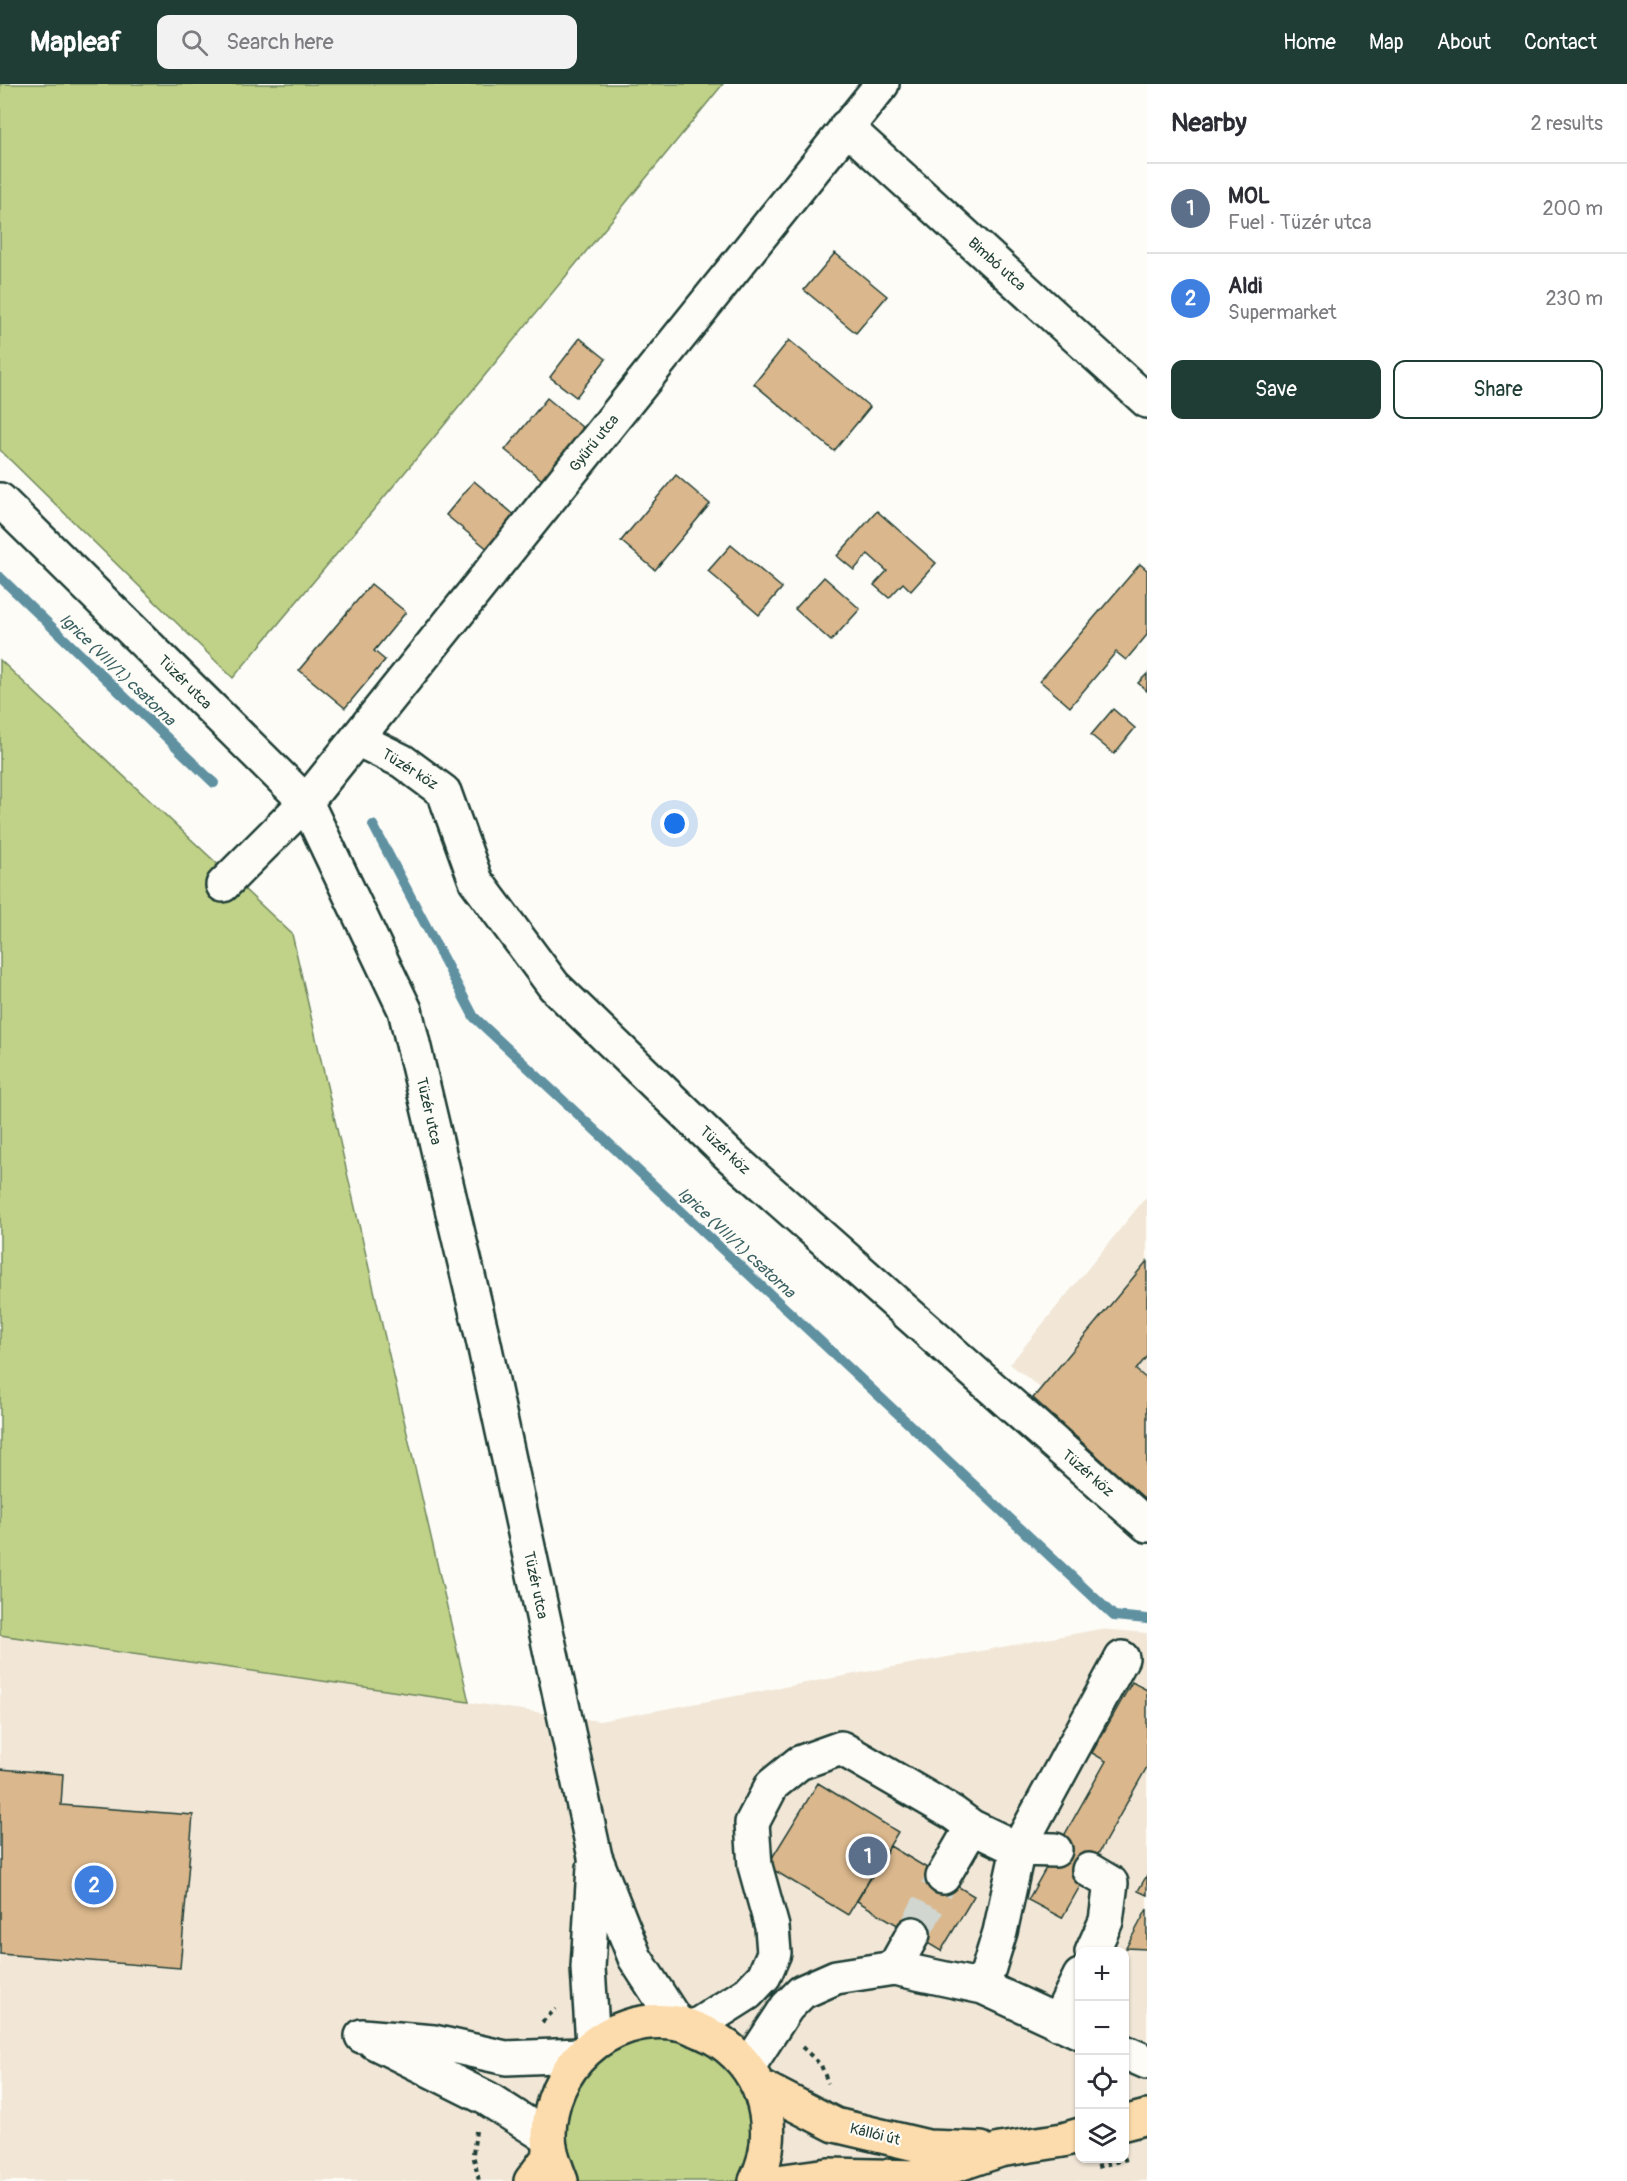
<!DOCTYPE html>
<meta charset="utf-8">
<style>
:root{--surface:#fff;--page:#f2f2f3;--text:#2b2b33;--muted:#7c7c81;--line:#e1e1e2;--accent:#1f3d34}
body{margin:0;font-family:Pangolin,sans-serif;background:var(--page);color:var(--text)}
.controls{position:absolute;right:18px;bottom:18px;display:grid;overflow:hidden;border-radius:12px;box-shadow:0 2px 4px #0004}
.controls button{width:54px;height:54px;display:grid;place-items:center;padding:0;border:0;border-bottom:2px solid var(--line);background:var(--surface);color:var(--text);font:30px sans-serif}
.you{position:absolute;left:675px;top:740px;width:21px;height:21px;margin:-15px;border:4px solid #fff;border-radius:50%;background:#1a73e8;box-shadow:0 0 0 9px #1a73e833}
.badge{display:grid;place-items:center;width:39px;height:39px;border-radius:50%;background:var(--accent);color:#fff;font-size:20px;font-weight:700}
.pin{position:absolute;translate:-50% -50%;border:3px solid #fff;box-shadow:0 2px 6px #0006}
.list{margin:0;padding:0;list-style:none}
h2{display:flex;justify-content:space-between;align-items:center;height:78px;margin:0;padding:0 24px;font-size:26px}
h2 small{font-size:20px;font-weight:400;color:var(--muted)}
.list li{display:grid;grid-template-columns:39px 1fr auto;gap:18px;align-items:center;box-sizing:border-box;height:90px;padding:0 24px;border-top:2px solid var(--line)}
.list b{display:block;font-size:22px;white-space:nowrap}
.list p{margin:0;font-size:20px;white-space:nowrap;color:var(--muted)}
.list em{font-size:20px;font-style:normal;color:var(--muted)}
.actions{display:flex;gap:12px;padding:18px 24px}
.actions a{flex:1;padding:14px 0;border:2px solid var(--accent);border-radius:12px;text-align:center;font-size:21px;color:var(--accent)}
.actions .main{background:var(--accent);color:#fff}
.icon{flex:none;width:33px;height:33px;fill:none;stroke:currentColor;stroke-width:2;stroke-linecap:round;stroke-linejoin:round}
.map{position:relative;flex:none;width:1147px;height:2097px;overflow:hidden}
header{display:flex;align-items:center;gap:36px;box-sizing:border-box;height:84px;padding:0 30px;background:var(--accent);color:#fff}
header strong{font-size:28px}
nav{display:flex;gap:33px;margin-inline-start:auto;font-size:21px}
.search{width:420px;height:54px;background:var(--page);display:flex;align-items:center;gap:15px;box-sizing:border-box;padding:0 21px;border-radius:12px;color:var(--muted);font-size:22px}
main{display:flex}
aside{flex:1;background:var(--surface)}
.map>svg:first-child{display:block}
.built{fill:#f2e7d7;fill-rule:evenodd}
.green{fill:#c0d287;stroke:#70885e;stroke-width:1.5}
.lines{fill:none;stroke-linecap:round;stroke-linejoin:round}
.stream{stroke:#5f91a1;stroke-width:10}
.building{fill:#dab78c;stroke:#1f3d34;stroke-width:1.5}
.minor-tunnel{stroke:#d1d6d0;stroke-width:33;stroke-dasharray:33 16;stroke-linecap:butt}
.minor-casing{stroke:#1f3d34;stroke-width:38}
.major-casing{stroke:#1f3d34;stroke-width:38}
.path{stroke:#1f3d34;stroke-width:4;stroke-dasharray:4.5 4.5;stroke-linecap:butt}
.minor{stroke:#fdfcf7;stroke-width:33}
.major{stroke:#fcdcac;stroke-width:33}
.labels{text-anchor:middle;stroke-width:4.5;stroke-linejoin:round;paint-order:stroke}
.street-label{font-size:15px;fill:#1f3d34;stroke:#fdfcf7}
.water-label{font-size:16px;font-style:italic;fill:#3a6062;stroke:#fdfcf7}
</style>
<header>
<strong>Mapleaf</strong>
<div class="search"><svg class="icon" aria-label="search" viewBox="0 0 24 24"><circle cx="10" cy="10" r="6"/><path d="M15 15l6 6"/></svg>Search here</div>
<nav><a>Home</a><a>Map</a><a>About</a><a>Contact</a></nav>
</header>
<main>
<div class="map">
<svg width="1147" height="2097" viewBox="0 0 1147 2097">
<rect width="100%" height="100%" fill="#fdfcf7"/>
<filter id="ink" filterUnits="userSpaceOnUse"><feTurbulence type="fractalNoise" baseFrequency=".0167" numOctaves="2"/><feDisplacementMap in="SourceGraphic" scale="12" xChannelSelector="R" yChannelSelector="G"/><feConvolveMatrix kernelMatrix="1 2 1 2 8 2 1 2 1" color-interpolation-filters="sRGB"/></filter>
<g filter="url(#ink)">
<path class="built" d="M1147,1112v277l-137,-109z
M1100,1545l47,4v548h-1147v-546l599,86zM1080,1868h44v206h-44z"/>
<path class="green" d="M0,0h723l-282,345 -208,249 -233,-228z
M0,576l292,274 177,768 -469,-67z
M670,1947l58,28 29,58 -15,64h-167l-14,-41 5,-43 40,-52z"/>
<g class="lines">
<path class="stream" d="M0,493l214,206
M373,741l101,192 640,599 33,3"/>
</g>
<path class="building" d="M835,169l52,43 -31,37 -52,-43z
M580,254l26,21 -30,38 -26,-20z
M789,256l81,67 -36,44 -80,-67z
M547,314l41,34 -42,51 -41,-33z
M676,391l34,29 -55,66 -34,-29z
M474,397l43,36 -28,33 -43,-35z
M877,427l59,52 -25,28 -8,-8 -14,15 -15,-13 13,-14 -19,-17 -14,16 -17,-14z
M731,461l51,43 -23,27 -51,-44z
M1140,480l7,6v65l-21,25 -10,-8 -46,55 -30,-26z
M824,493l36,32 -29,32 -36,-32z
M371,500l35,28 -32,39 11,9 -40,48 -46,-38z
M1147,590v17l-9,-8z
M1113,625l22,19 -21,26 -23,-19z
M1147,1177v95l-11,14 11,9v122l-114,-103z
M1132,1598l15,8v77l-85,151 -34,-18 78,-139 -14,-8z
M0,1685l63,5 -2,31 132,10 -13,153 -180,-14z
M818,1699l80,49 -50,83 -81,-49z
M890,1762l84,50 -33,55 -84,-50z
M1147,1791v20l-9,-4z
M1147,1825v40l-21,-1z"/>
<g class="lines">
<path class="minor-tunnel" d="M913,1850l30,-57"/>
<defs>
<path id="minor" d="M846,43l301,274
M0,416l306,302 99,208 78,329 112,518 40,101 42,65
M357,655l45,22 42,31 32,89 78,105 176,170 417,369
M223,801l83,-83 576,-718
M972,1743l46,22 37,1
M1089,1786l22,13 -5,38 -14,31
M894,1884l19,-34
M983,1903l17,-55 18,-83 104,-191
M1057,1939l23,-47
M693,1944l55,-35 16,-17 10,-23 -2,-26 -17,-61 -3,-43 20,-38 27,-22 42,-15 112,65 19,14 -29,50
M362,1952l72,6 72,16 74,-3
M374,1958l114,57 61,39
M593,1960l-5,-76 6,-101
M1124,1968l23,10
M748,1983l39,-60 15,-15 34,-15 58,-9 89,19 97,45"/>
<path id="major" d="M759,2002l76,39 93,22 53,2
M1124,2039l23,-6
M531,2097l20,-27
M561,2097c-5,-14 -12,-28 -12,-44 -1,-68 58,-125 128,-114 12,2 23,8 34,13 24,13 43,35 51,61 9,28 7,58 -6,84
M784,2097l44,-6 92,2 80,-27 63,-10 17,-5"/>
</defs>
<use href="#minor" class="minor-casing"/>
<use href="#major" class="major-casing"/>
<path class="path" d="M542,1938l14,-13
M802,1963l19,18 7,18
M476,2047l-3,23 6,27
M1097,2083l30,-8"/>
<use href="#minor" class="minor"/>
<use href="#major" class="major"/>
</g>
</g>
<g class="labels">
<g class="street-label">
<text transform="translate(997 180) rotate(42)" y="5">Bimbó utca</text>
<text transform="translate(594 359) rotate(-51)" y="5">Gyűrű utca</text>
<text transform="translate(185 598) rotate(45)" y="5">Tüzér utca</text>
<text transform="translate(410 685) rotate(32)" y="5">Tüzér köz</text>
<text transform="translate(429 1027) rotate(77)" y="5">Tüzér utca</text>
<text transform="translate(725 1066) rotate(43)" y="5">Tüzér köz</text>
<text transform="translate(1088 1389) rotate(41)" y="5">Tüzér köz</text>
<text transform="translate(536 1501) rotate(78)" y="5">Tüzér utca</text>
<text transform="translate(875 2050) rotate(14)" y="5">Kállói út</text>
</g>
<g class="water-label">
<text transform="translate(118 585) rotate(44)" y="6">Igrice (VIII/1.) csatorna</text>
<text transform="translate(737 1158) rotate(43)" y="6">Igrice (VIII/1.) csatorna</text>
</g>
</g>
</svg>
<div class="controls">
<button>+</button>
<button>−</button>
<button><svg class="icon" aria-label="locate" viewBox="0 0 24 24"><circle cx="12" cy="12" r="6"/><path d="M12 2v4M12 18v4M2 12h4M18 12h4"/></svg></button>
<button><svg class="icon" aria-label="layers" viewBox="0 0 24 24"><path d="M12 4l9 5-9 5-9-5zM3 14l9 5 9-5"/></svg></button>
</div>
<div class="you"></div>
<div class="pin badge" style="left:868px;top:1772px;background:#5c6f8a">1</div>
<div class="pin badge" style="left:94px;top:1801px;background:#3f7fe0">2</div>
</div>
<aside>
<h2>Nearby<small>2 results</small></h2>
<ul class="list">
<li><span class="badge" style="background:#5c6f8a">1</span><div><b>MOL</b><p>Fuel · Tüzér utca</p></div><em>200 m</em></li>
<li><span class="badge" style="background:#3f7fe0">2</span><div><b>Aldi</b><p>Supermarket</p></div><em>230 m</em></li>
</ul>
<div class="actions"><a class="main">Save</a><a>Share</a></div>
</aside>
</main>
